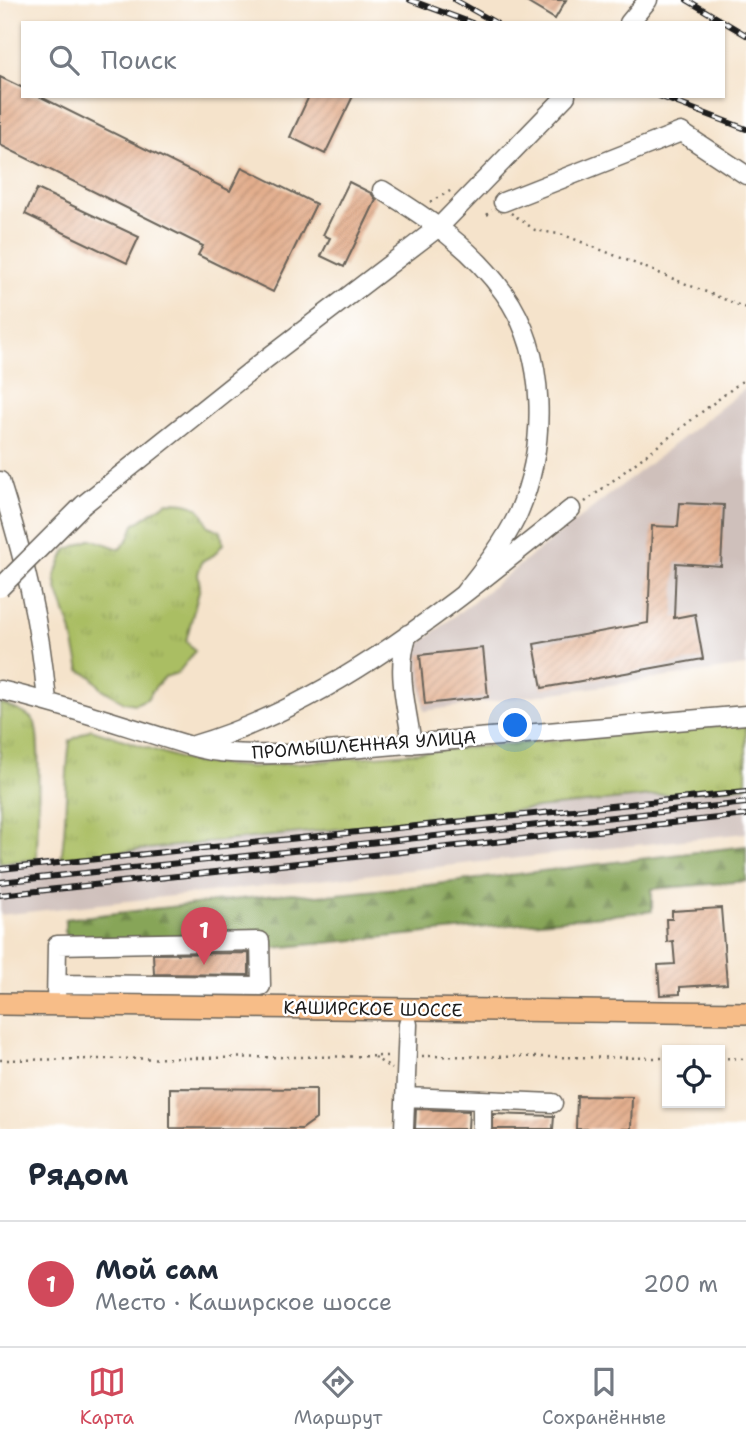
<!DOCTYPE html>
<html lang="ru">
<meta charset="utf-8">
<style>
:root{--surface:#fff;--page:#f2f2f3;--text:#1f2937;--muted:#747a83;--line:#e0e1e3;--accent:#d1495b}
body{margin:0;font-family:"Shantell Sans",sans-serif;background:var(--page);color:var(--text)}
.controls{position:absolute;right:21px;bottom:21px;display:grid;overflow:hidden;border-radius:0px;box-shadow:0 2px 5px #0004}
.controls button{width:63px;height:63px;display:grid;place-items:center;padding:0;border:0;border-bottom:2px solid var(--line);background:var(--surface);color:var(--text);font:35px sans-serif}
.you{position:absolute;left:516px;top:726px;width:24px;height:24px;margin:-18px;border:5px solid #fff;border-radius:50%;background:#1a73e8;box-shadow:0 0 0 10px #1a73e833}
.badge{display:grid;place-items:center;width:46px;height:46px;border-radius:50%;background:var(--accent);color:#fff;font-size:23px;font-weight:700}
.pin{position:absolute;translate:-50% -58px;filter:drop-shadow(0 2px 4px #0008)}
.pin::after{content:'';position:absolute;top:37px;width:24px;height:21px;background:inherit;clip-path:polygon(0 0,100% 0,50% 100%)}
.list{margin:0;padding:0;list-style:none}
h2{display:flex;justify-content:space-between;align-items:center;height:91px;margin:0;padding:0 28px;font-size:30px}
h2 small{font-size:23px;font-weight:400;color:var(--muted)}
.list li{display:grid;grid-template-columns:46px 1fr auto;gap:21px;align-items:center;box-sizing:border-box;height:126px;padding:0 28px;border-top:2px solid var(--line)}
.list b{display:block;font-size:26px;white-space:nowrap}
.list p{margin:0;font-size:23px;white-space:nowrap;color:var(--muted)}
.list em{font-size:23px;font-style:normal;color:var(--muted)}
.icon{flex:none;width:38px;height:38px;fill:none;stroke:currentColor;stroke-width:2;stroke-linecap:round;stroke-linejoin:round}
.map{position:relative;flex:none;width:746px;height:1129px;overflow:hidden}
.search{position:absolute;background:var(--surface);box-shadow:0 2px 5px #0004;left:21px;right:21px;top:21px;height:77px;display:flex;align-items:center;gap:18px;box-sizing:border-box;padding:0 24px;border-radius:0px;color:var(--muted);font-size:26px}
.sheet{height:217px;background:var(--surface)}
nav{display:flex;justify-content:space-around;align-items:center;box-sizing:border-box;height:98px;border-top:2px solid var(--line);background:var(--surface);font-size:19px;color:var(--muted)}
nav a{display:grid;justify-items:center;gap:4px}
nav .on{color:var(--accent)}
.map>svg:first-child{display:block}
.industrial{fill:#cfc0bb}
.grass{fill:url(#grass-tufts);stroke:#636d40;stroke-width:2}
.forest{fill:url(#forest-firs);stroke:#52603a;stroke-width:2}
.building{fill:url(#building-hatch)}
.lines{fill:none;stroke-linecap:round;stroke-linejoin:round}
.minor-casing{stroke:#686259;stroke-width:21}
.major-casing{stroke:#686259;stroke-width:24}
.path{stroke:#686259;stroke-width:2.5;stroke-dasharray:2 5;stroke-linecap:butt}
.minor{stroke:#fff;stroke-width:18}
.major{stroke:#f7bd88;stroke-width:21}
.rail-casing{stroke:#1c1c1c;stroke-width:6}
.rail{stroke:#fff;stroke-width:3.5;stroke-dasharray:10;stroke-linecap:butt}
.minor-bridge-casing{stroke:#686259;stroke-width:21;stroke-linecap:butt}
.minor-bridge{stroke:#fff;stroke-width:18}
.labels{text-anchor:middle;stroke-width:5;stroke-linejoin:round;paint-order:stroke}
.street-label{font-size:18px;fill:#1c1c1c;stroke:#fff}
</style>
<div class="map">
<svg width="746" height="1129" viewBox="0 0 746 1129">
<defs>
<pattern id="grass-tufts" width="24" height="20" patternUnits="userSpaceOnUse" patternTransform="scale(1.75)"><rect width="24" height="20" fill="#aabe63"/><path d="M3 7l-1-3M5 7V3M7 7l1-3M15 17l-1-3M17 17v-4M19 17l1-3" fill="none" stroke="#92a355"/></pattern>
<pattern id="forest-firs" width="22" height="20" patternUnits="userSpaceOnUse" patternTransform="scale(1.75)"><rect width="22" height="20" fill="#87a559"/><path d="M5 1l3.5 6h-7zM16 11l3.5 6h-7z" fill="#6e8649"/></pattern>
<pattern id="building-hatch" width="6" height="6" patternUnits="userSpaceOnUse" patternTransform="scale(1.75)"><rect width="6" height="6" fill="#e3ae8d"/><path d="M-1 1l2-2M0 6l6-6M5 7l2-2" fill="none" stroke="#c29579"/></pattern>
</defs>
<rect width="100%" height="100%" fill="#fff"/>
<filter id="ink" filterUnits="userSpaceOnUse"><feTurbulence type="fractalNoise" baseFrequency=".0143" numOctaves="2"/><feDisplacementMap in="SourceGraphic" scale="14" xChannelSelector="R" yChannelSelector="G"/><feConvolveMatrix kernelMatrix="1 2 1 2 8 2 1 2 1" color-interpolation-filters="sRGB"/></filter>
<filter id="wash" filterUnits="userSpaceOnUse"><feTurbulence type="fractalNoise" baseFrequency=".00686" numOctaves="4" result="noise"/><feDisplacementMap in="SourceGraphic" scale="28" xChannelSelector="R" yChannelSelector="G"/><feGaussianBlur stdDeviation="1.57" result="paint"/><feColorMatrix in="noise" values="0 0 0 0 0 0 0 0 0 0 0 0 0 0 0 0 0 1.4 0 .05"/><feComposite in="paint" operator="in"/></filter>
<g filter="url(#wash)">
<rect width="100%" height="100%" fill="#f5e3cb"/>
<path class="industrial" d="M746,388v278l-322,45 -9,-64z
M746,786v47l-746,82v-52z"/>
<path class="grass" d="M167,502c22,0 35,1 41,24l13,5 2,13 -9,11 -12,6 -4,13 2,13 -14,54 9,10 -17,22 -13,4 -9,9 -9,13 -12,5 -11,-2 -23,-14 -9,-11 -12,-7 -9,-41 -14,-40 -2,-13 11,-26 26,-11 28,10 9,-11 5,-13z
M0,703c10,4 28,10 34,18 8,11 3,116 3,138l-37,4z
M746,723v63l-685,72c7,-39 3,-78 9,-117l21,-12 100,33 61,5z"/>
<path class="forest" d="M746,846v35l-94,8v22l-389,38 -198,-7v-23l227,-26 25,3 111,-11z"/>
<g id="blocks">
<path class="building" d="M523,0h43l-11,19z
M0,77l23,11v8h16l191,95 12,-24 74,37 -43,88 -75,-37 5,-9 -203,-101z
M309,96h44l-28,58 -35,-17z
M349,182l22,11 5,7 -32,67 -23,-11 9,-18 -7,-3z
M37,189l102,48 -12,26 -102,-49z
M680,503l44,2 -3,61 -45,-3 -2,55 21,-4 8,45 -161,29 -8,-44 114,-21 4,-97 26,1z
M483,648l5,49 -63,7 -5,-49z
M721,908l6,76 -47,3v7l-20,1 -2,-30 17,-1 -2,-23 -6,1 -1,-23h6v-8z
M249,953v22l-95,-1 -1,-20z
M170,1088l146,1v30l-14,10 -132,-1z
M577,1096l55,1 -1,32h-55z
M416,1109l53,2 -1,18h-53z
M493,1114l61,2 -1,13h-60z"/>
</g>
</g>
<g filter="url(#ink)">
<use href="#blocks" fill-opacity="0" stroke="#686259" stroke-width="2"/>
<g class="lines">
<defs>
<path id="minor" d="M629,23l19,-23
M382,190c46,28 90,58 122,103 44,62 43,153 14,221 -14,29 -34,54 -54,79
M503,202l178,-70 65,43
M0,481c24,76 40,140 47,220
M83,505l179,-143 178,-136 126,-130
M408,634c-13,34 -1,74 4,110
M0,690c65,15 127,37 191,56 32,10 68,8 101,8l454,-39
M194,745c143,-42 262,-145 377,-236
M56,1004l1,-59 203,-4 1,45 -204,-2
M405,1097l77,3v29
M482,1100l71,3
M404,1129l4,-105"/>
<path id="major" d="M0,1004l746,9"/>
</defs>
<use href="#minor" class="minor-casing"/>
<use href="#major" class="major-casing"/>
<path class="path" d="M430,202l22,-12
M511,213l24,17 29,5 182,73
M487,215l5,-5
M585,502l161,-124
M422,1056l245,2
M374,1057l18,12
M720,1058l26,1
M0,1060l391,-4"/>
<use href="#minor" class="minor"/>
<use href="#major" class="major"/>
<defs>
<path id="rail" d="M410,0l62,23
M455,0l41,23
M687,0l59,35
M659,96l87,33
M0,869l746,-77
M0,882l746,-79
M0,895l746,-80"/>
</defs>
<use href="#rail" class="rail-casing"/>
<use href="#rail" class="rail"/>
<defs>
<path id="minor-bridge" d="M0,588l83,-83"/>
</defs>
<use href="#minor-bridge" class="minor-bridge-casing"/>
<use href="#minor-bridge" class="minor-bridge"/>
</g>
</g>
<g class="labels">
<g class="street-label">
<text transform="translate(364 745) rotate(-4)" y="6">ПРОМЫШЛЕННАЯ УЛИЦА</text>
<text transform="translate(373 1009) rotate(1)" y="6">КАШИРСКОЕ ШОССЕ</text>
</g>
</g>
</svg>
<div class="controls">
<button><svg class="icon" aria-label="locate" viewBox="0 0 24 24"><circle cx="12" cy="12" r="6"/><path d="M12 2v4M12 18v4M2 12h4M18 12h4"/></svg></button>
</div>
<div class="you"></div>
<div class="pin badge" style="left:204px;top:965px">1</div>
<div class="search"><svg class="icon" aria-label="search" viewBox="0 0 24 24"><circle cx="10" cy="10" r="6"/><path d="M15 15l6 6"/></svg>Поиск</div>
</div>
<section class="sheet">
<h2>Рядом<small></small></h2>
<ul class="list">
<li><span class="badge">1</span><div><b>Мой сам</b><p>Место · Каширское шоссе</p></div><em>200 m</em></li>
</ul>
</section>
<nav>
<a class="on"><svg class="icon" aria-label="map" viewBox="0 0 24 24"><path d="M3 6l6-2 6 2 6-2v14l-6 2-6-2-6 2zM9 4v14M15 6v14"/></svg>Карта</a>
<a><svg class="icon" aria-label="directions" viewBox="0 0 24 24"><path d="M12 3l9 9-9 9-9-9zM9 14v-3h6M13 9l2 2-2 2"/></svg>Маршрут</a>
<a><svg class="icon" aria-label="saved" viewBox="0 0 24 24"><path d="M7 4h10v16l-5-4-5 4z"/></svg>Сохранённые</a>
</nav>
